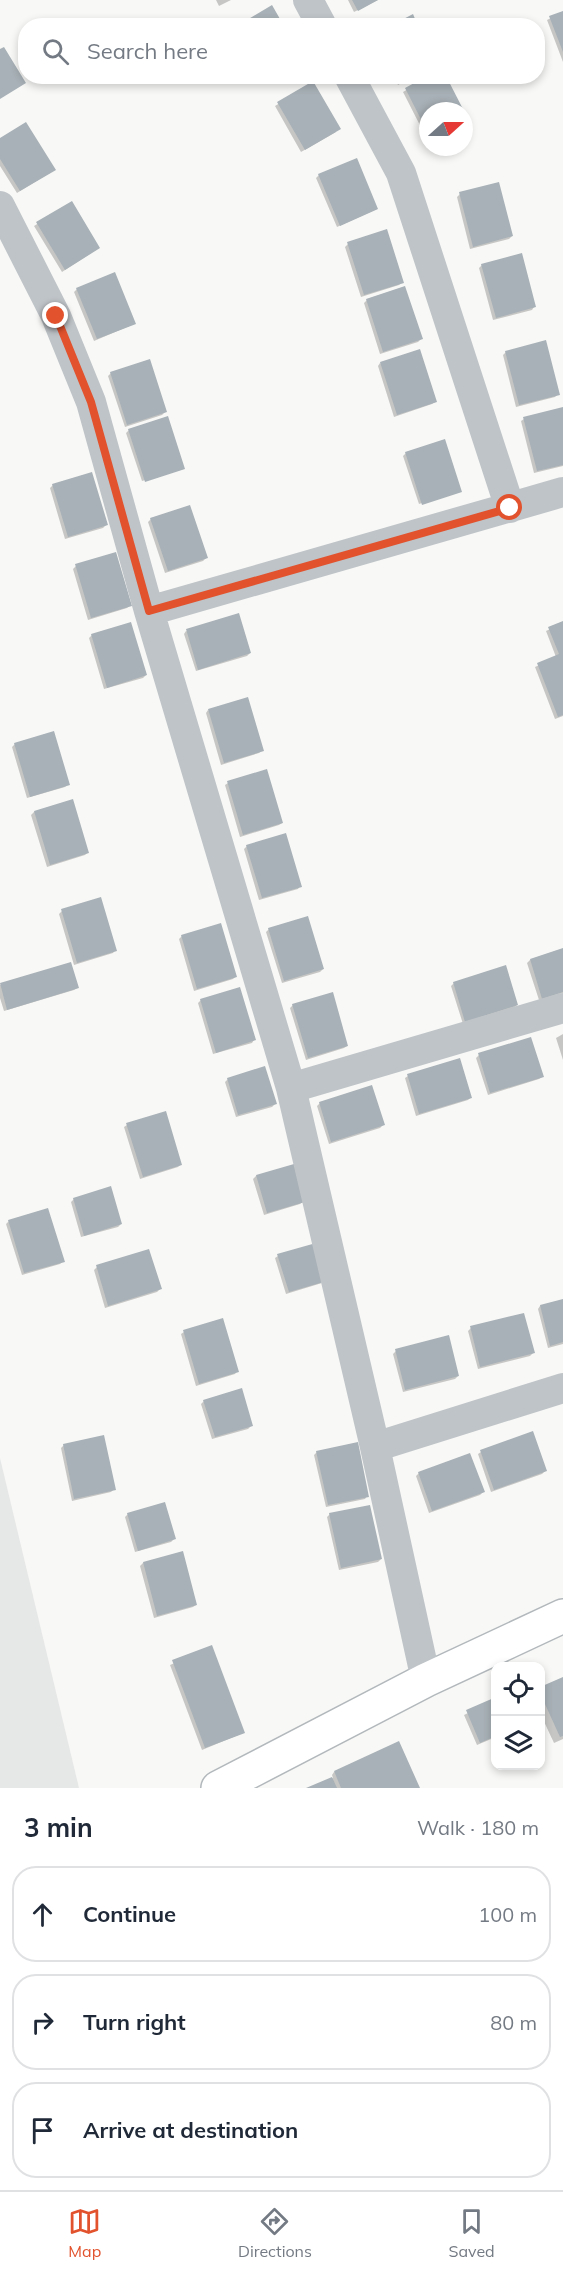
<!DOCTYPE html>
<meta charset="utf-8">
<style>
:root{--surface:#fff;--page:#f2f2f3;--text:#1f2937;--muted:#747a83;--line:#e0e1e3;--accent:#e1522d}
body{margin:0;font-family:Mulish,sans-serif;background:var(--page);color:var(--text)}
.controls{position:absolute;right:18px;bottom:18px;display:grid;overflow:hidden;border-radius:12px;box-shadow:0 3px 9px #0003}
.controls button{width:54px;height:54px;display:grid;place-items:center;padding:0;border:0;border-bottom:2px solid var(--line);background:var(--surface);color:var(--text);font:30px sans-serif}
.compass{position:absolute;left:419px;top:102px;width:54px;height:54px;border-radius:50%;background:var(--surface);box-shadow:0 3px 9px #0003;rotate:69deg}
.stop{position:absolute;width:18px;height:18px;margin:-14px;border:4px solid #e1522d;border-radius:50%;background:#fff}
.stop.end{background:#e1522d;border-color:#fff;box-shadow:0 2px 6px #0008}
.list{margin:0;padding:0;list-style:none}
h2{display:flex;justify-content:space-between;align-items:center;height:78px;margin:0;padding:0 24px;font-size:26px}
h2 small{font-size:20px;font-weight:400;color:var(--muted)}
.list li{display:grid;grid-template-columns:39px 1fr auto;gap:18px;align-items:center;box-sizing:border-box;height:96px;margin:0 12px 12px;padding:0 12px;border:2px solid var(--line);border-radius:24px}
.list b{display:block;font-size:22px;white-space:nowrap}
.list em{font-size:20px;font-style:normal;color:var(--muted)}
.icon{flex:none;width:33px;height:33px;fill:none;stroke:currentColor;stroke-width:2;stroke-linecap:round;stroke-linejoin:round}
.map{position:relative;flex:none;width:563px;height:1788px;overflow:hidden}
.search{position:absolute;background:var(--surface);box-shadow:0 3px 9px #0003;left:18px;right:18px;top:18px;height:66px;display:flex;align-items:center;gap:15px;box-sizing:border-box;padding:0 21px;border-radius:24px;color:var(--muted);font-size:22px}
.sheet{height:402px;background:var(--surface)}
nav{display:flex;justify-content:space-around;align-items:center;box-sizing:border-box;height:84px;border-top:2px solid var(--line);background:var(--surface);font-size:16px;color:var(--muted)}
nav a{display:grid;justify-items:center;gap:3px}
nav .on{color:var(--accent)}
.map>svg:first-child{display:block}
.built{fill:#e6e7e7}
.shadow{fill:#0003}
.building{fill:#a8b1b7}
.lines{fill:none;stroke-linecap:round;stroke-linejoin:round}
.secondary-casing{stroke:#b2b8bc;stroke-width:36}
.street{stroke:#bfc4c8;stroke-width:30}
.secondary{stroke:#fff;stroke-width:33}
.route{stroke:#e1522d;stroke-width:8}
</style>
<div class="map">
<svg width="563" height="1788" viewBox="0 0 563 1788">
<rect width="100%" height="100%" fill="#f8f8f6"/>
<path class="built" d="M0,1458l79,330h-79z"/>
<path class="shadow" d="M216,0h15l-12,6z
M348,0h30l-24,12z
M563,12v50l-16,-42z
M394,76h20l-16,9z
M430,76l32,35h-34l-1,28 -24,-47z
M313,83l23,49 -35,20 -26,-46z
M0,140l51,32 -34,21 -17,-27z
M319,175l58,34 -40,18 -21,-49z
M460,194l52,42 -3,3 -39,10 -13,-52z
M71,203l28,45 -37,24 -28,-46z
M348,244l54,38 -3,3 -38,12 -16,-50z
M482,265l52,42 -2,3 -39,10 -14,-52z
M77,289l57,35 -40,17 -20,-49z
M367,300l54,39 -3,3 -38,12 -16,-51z
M506,352l52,42 -3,3 -39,10 -13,-52z
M380,363l55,39 -3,2 -38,13 -16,-51z
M111,373l54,39 -3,3 -37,12 -17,-51z
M563,408v58l-29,7 -13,-52 3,-2z
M129,430l54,39 -41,12 -16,-48z
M406,453l53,38 -40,13 -16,-48z
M53,485l53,40 -3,3 -38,11 -15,-51z
M151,519l55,39 -3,3 -38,12 -17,-51z
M76,566l54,39 -3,3 -39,12 -15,-51z
M563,623v93l-8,3 -20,-52 21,-10 -10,-26z
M186,631l64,22 -3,3 -51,15 -12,-37z
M92,635l54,40 -3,3 -39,11 -15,-51z
M208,710l54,40 -3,3 -38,12 -15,-52z
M15,744l53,40 -3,3 -38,11 -15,-51z
M228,783l54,40 -3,2 -39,12 -15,-52z
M72,801l16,51 -3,3 -38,12 -16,-52 3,-3z
M247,846l53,40 -2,3 -39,11 -15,-51z
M62,911l53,39 -2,3 -39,12 -15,-51z
M269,929l54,40 -3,3 -38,11 -16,-51z
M182,936l54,40 -3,3 -39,12 -15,-52z
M563,950v43l-24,7 -12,-37 3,-3z
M70,964l7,24 -3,2 -70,21 -4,-13v-13z
M454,983l63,22 -3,3 -51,16 -12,-38z
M201,1000l53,40 -2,3 -39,11 -15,-51z
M293,1005l54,41 -3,2 -38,12 -16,-52z
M563,1034v26l-7,-22z
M479,1055l63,22 -3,2 -51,16 -12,-37z
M408,1076l63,21 -3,3 -52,16 -11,-38z
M228,1079l47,25 -3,3 -36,10 -11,-35z
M320,1103l63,22 -3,3 -51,16 -12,-38z
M127,1125l54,39 -3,3 -38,12 -16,-52z
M292,1166l11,35 -3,3 -36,11 -11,-36 3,-3z
M74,1199l47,25 -3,3 -37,10 -10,-35z
M9,1221l54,40 -3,3 -38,11 -16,-51z
M278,1256l44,27 -36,11 -11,-36z
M97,1267l63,22 -3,3 -52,16 -11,-38z
M563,1301v43l-15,4 -10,-39 2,-3z
M471,1328l62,25 -3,3 -52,13 -10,-38z
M184,1332l53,39 -2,3 -39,12 -15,-52z
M396,1351l62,25 -3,3 -52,13 -10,-38z
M204,1401l47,25 -3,3 -36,10 -11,-35z
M64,1445l50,44 -3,3 -39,9 -11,-53z
M317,1452l50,44 -2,3 -39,8 -12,-52z
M481,1452l64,19 -3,3 -51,18 -13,-38z
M419,1473l64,19 -3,3 -51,18 -13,-37z
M128,1514l46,25 -3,3 -36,10 -10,-35z
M330,1514l51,45 -3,3 -39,8 -12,-53z
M182,1553l14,52 -3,2 -39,11 -14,-52 3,-3z
M211,1647l32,86 -41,17 -32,-85z
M563,1678v61l-9,4 -14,-30v-25z
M496,1699v38l-19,8 -13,-30z
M334,1772l84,16h-108l23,-10 -1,-3z"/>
<path class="building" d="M352,0h26l-20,11z
M272,5l12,21h-47z
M563,11v41l-14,-36z
M413,14l5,12h-28z
M4,47l22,36 -26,16v-50z
M427,76h19l18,35h-36v22l-23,-45z
M313,81l28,48 -36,21 -28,-48z
M26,122l30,48 -36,21 -20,-32v-21z
M357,158l21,51 -38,17 -22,-52z
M499,182l14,54 -40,11 -14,-55z
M72,201l28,47 -35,22 -29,-48z
M387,229l17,54 -40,12 -17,-53z
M522,253l14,54 -40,11 -15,-54z
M115,272l21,52 -39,15 -21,-51z
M405,286l18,53 -40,13 -17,-53z
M546,340l14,55 -41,10 -14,-54z
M420,349l17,53 -40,13 -17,-53z
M150,359l17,53 -40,13 -17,-53z
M563,407v58l-26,6 -14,-54z
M168,416l17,53 -40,13 -17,-53z
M445,439l17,53 -40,13 -17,-53z
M92,472l16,53 -40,12 -16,-53z
M190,505l18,53 -40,13 -18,-53z
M116,552l16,54 -41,12 -16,-54z
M239,613l12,40 -53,17 -12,-41z
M563,621v94l-5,2 -21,-54 22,-9 -11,-27z
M131,622l16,53 -40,13 -16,-54z
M248,697l16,54 -40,12 -16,-54z
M54,731l16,54 -40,12 -16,-54z
M267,769l16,54 -40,12 -16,-54z
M73,799l16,54 -39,12 -16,-54z
M286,833l16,54 -40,11 -16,-53z
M101,897l16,54 -40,12 -16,-54z
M308,916l16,53 -40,12 -16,-53z
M221,923l16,54 -40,12 -16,-54z
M563,948v44l-21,7 -12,-40z
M71,962l8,26 -72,22 -7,-27z
M506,965l12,40 -53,17 -12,-40z
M240,987l16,53 -40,13 -16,-54z
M333,992l15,54 -40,12 -16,-54z
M531,1037l13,40 -54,16 -12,-40z
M460,1058l12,40 -53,16 -12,-40z
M265,1066l12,38 -39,11 -11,-37z
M372,1085l13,40 -54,17 -12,-40z
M166,1111l16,54 -39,12 -17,-54z
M294,1164l11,38 -38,11 -11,-38z
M111,1186l11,38 -38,12 -11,-38z
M48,1208l17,54 -41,11 -16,-53z
M316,1243l11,38 -38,11 -12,-38z
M149,1249l13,40 -54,17 -12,-41z
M563,1299v43l-13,4 -10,-41z
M524,1313l11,40 -55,14 -10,-41z
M223,1318l16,54 -40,12 -16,-54z
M449,1335l10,41 -54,14 -10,-41z
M242,1388l11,38 -38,11 -12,-37z
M533,1431l14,40 -53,19 -14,-40z
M104,1435l12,55 -42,9 -11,-55z
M358,1442l11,55 -41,8 -12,-54z
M470,1453l15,39 -53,19 -14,-39z
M165,1502l11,37 -38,12 -11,-38z
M370,1505l12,54 -41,9 -12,-55z
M183,1551l14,54 -40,11 -14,-54z
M212,1645l33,88 -40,15 -33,-88z
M563,1677v59l-3,1 -20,-44v-6z
M496,1697v39l-16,7 -14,-33z
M399,1741l21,47h-79l-7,-17z
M332,1777l5,11h-31z"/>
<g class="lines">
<defs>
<path id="secondary" d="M218,1788l208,-108 137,-64"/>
</defs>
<use href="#secondary" class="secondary-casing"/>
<path class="street" d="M308,0l14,26
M349,76l52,97 109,335
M0,206l56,110 35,86 58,209 142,477 84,359 51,233
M149,611l414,-119
M291,1088l272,-80
M375,1447l188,-59"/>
<use href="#secondary" class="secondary"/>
</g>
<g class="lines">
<path class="route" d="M56,316l35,86 58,209 361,-103"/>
</g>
</svg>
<div class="controls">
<button><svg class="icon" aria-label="locate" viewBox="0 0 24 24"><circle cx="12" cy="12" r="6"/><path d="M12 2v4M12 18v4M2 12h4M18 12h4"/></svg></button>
<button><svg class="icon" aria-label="layers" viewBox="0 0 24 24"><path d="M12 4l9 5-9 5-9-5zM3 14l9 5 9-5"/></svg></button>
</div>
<svg class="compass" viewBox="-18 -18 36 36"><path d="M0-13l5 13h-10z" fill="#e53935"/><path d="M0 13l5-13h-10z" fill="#747a83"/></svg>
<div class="stop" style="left:510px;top:508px"></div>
<div class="stop end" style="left:56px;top:316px"></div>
<div class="search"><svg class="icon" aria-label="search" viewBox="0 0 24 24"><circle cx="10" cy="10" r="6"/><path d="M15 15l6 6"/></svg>Search here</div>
</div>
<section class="sheet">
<h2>3 min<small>Walk · 180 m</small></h2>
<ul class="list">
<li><svg class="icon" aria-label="ahead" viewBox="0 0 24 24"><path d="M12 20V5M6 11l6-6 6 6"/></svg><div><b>Continue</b></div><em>100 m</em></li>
<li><svg class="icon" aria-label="right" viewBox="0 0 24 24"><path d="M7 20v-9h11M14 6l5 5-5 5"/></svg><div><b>Turn right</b></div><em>80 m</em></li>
<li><svg class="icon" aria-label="arrive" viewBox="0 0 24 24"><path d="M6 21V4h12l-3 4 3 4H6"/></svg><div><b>Arrive at destination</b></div></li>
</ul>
</section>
<nav>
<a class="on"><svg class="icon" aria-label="map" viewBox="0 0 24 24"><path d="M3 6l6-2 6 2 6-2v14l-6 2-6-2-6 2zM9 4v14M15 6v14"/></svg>Map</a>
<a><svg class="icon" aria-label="directions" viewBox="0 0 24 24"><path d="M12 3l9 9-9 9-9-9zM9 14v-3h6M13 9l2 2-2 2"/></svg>Directions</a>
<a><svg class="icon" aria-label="saved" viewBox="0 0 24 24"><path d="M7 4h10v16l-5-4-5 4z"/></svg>Saved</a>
</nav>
